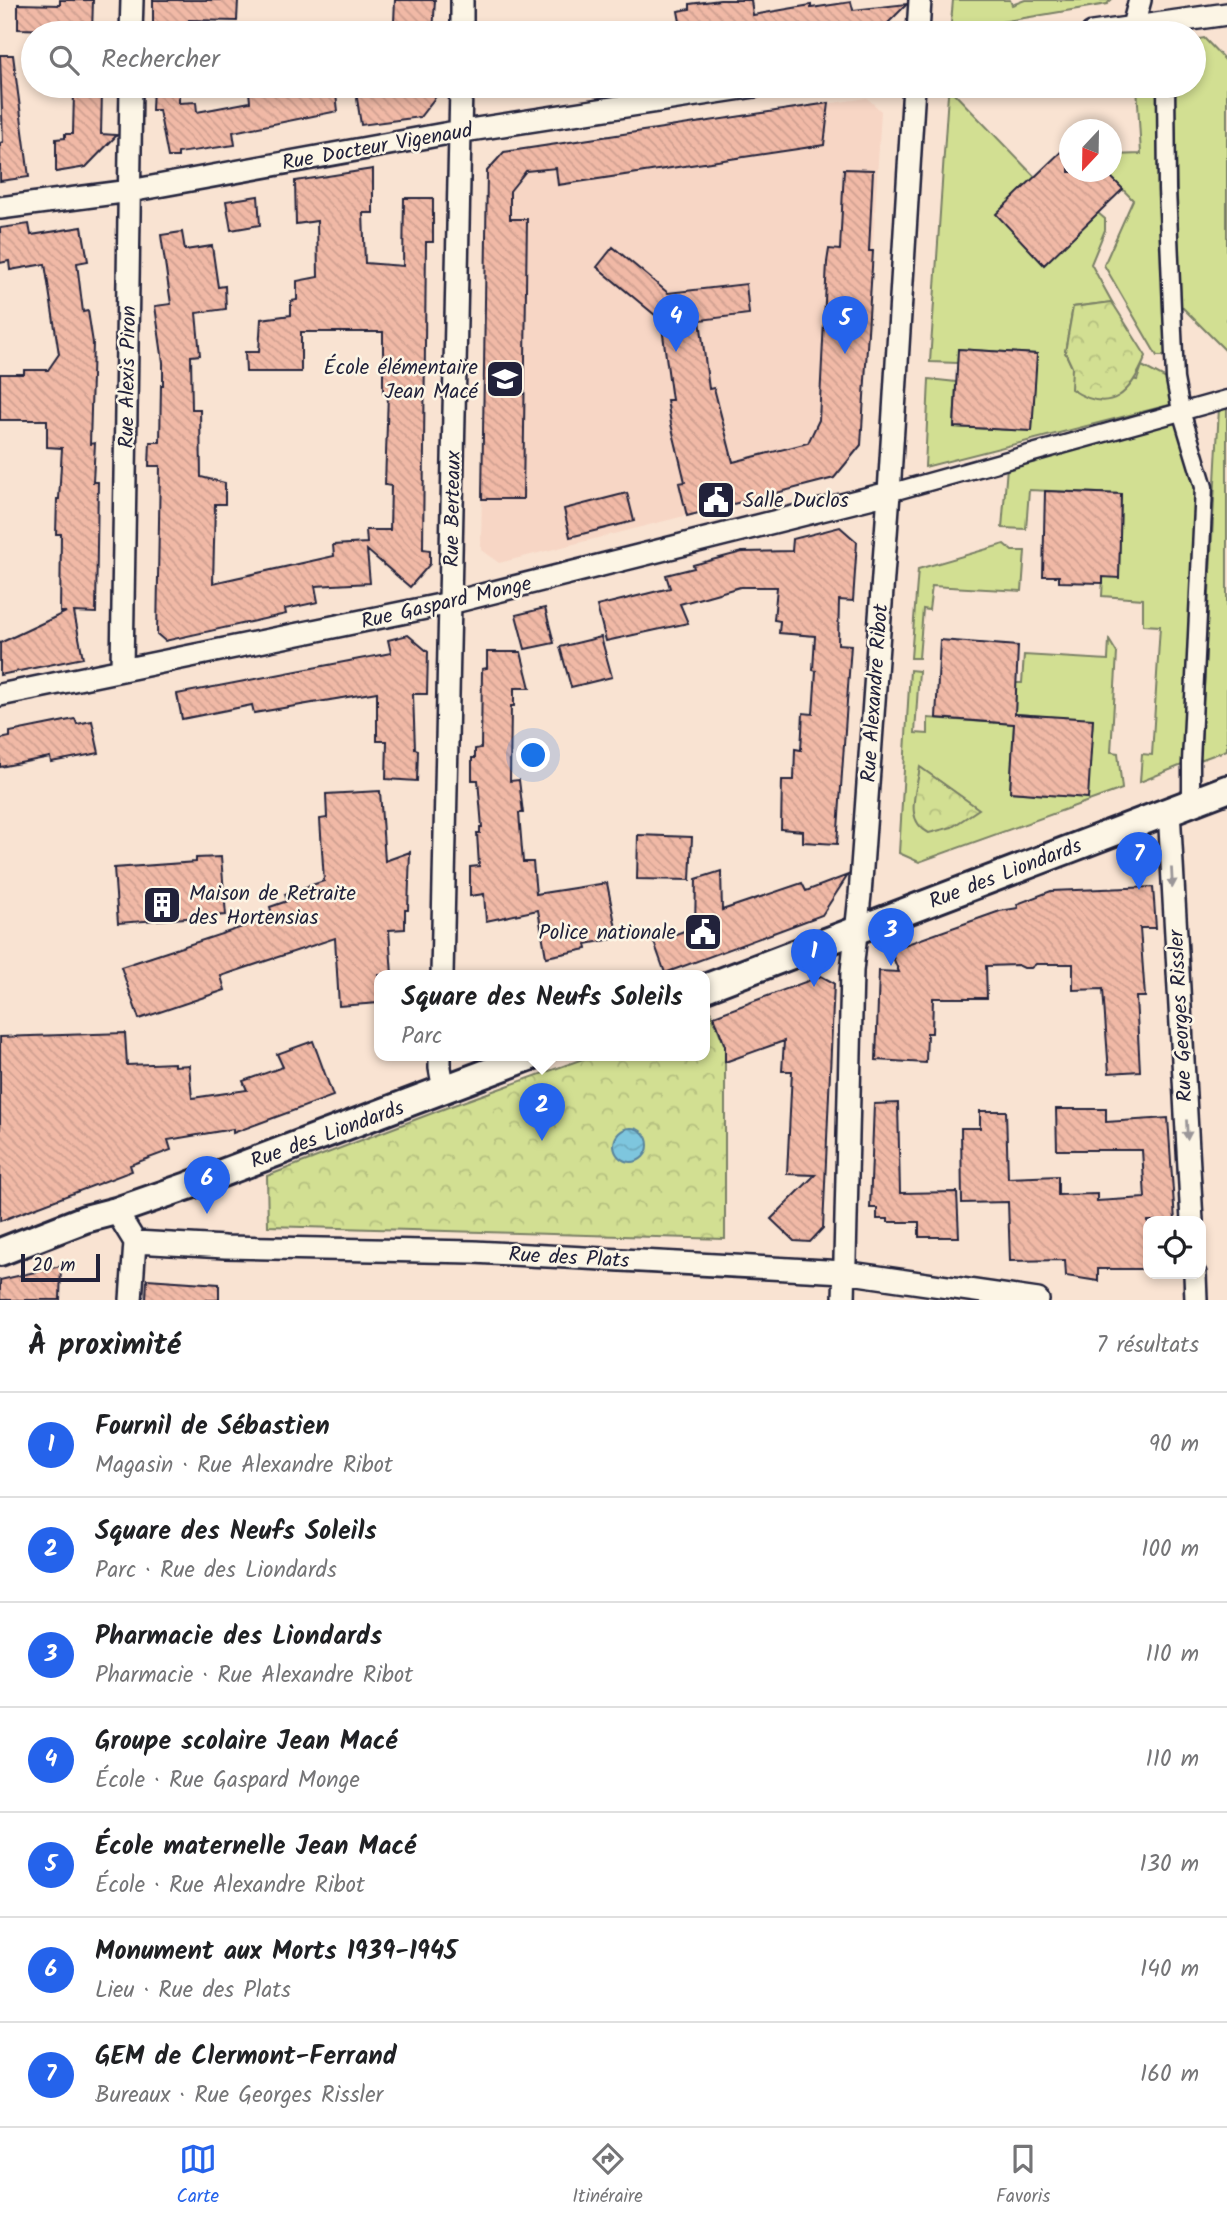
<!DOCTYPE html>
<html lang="fr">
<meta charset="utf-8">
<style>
:root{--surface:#fff;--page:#f2f2f2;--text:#202124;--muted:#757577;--line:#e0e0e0;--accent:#2563eb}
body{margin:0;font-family:Kalam,sans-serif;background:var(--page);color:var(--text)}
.controls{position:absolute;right:21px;bottom:21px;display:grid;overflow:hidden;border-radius:14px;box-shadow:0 4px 10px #0003}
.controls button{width:63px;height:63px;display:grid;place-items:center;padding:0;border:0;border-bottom:2px solid var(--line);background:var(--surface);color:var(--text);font:35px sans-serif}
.compass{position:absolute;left:1059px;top:119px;width:63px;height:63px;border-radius:50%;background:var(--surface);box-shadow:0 4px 10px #0003;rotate:202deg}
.scale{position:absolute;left:21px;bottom:18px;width:79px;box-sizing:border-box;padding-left:7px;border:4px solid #22223b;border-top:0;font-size:19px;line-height:24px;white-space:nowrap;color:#22223b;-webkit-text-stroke:5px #fcf5e5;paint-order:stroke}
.you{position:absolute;left:534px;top:756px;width:24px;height:24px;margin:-18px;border:5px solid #fff;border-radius:50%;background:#1a73e8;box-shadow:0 0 0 10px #1a73e833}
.badge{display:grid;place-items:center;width:46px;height:46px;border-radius:50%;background:var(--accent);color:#fff;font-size:23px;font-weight:700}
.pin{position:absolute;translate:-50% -58px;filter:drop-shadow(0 2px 4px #0008)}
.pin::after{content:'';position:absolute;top:37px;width:24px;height:21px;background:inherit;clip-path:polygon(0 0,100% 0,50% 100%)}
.popup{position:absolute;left:374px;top:970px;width:336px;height:91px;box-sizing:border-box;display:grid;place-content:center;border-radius:14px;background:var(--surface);filter:drop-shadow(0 2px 5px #0005);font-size:23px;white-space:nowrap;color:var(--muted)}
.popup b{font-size:26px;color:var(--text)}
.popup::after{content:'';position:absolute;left:50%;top:100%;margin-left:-14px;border:14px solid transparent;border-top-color:var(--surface)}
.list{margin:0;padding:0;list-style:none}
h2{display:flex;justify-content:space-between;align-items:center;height:91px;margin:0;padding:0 28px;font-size:30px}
h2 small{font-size:23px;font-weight:400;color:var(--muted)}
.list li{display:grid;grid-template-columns:46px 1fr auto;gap:21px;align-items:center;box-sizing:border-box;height:105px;padding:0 28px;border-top:2px solid var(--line)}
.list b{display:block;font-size:26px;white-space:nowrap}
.list p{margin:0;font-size:23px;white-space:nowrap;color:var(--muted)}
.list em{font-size:23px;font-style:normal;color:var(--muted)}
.icon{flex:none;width:38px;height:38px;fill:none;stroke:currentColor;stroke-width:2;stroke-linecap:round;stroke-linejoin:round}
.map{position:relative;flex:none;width:1227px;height:1300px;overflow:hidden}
.search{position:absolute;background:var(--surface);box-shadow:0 4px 10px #0003;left:21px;right:21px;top:21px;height:77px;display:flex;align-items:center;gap:18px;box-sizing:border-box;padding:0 24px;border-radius:38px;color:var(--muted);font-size:26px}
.sheet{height:826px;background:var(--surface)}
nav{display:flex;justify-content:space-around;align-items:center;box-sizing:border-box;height:98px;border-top:2px solid var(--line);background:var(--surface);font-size:19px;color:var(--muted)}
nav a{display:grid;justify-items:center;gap:4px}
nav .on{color:var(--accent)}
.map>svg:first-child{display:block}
.built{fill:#f7d6c5}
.green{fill:#d2df92;stroke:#7a8066;stroke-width:2;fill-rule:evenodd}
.park{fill:url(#park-crowns);stroke:#7a8066;stroke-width:2}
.water{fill:url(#water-waves);stroke:#59849d;stroke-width:2}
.building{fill:url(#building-back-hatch);stroke:#22223b;stroke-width:2}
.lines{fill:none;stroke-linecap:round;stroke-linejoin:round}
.pedestrian-casing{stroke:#22223b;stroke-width:21}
.minor-casing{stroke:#22223b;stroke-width:26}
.tertiary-casing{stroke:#22223b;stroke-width:32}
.pedestrian{stroke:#fcf5e5;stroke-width:16}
.minor{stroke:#fcf5e5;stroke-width:21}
.tertiary{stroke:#fcf5e5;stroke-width:26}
.oneway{fill:#9a9698}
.labels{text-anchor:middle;stroke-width:5;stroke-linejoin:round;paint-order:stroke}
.street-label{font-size:21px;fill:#22223b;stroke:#fcf5e5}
.poi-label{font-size:21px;fill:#22223b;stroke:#fcf5e5;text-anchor:end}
</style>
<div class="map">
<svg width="1227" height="1300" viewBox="0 0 1227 1300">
<defs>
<pattern id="park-crowns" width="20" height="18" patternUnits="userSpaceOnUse" patternTransform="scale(1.75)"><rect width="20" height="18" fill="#d2df92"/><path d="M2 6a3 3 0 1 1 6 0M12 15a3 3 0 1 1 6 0" fill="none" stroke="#b4bf7f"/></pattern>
<pattern id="water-waves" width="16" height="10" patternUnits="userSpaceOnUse" patternTransform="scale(1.75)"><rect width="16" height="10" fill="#7ec6de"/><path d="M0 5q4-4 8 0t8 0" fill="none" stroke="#6daabf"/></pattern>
<pattern id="building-back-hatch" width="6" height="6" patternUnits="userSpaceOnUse" patternTransform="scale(1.75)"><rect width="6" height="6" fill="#f1b9a6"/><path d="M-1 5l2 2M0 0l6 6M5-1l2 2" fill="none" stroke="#ce9f90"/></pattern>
</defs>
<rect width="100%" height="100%" fill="#f9e3d2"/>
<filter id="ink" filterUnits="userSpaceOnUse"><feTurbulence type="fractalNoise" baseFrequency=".0143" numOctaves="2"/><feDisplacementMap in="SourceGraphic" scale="14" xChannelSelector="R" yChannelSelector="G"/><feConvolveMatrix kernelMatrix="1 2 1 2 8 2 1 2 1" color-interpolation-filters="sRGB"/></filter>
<g filter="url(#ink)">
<path class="built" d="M867,98l14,13 -20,334 -27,33 -335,85 -18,-13 6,-379 17,-19 20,-4z"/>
<path class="green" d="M953,0h57l2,5 13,-5h86l-4,4 -148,25 -8,-6z
M1204,38l23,24v290l-47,-47 -6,-219h20v-46z
M1137,86h23l10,270h-13l-53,-91 29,-65 -27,-28h6v-17l29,-1z
M951,90l84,87 9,87 54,-51 7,6v11l-14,34 21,38 -39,5 -8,45 7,15 65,13 5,-14 34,18 -3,20 -248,63 4,-88 27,3 -2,45 78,4 4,-77 -77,-5 -1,14 -28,-1 18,-268z
M1227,406v344l-27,10 19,-352z
M1176,420l21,77 -15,268 -42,17 2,-28 10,1 8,-129 -17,-1v-26l-41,-3 1,-19h16l2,-83 -92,-4 -3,39 -24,-1 5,-61z
M1004,544l8,7h13l-3,40 -90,-5 -3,24 -6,-1 -4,49h-8l7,-89z
M1109,640l8,13 -6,99 7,1 4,36 -203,73 -20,-9 11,-183 9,1 -4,62 13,1v-16l86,6 -4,68 77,6 6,-78 -78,-6 1,-31h6l2,-28 84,5zM920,768h1l57,41 -60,-25z"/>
<path class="park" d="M1112,302l34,54c-15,37 -35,60 -75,33l1,-22 -7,-15 8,-45z
M920,767l59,42 -27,18 -23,6c-26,-13 -12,-43 -9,-66z
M710,1010l15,36v193l-457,-13 -1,-50 184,-70 143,-51h111v-43z"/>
<path class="water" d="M614 1145a17 17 0 1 1 34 0a17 17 0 1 1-34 0Z"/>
<path class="building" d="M60,0h33l-1,33h-36v-3l-38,-1v-25l42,1z
M153,0h85l-1,21 -48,-1v13h-36z
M395,0h40l-2,33h-36v-11h-3z
M720,0h31l2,15 58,-10v3l40,-6 2,8 54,-6 -29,29h-196l-4,-22 12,-2v-5z
M0,55h13l16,122 -29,4v-38l3,-1z
M153,86h26v17l17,-1 1,10 53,-10 -1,-11 31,-5v3l19,-3h36l3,25 -105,21 2,13 -57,8v4h-10l-9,-47h-7z
M402,86h42l-24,31 -59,8 -5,-33z
M102,91l-1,43 16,1 -31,32 -30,5v-33l9,-1v-4h8l1,-42z
M829,103l-5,42 -266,40 -2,-17 -30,3 -16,20v28h17l-4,280h-41l5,-328 17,-19z
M1069,144v28h37l17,17 -79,76 -48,-51z
M373,169v44h-10l2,50 38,3 1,-68h29v44h-7l-3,307 7,1v14l-20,23 -43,-37 3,33 -55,3 3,16 -33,7 1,5 -121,27 -8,-7 3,-168h-11l1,-24h10l1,-57h2v-23l-8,-56 16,-2 -10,-69 21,-3 3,18 27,-4 6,41 7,-1 1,23 -30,4 4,42 -9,1 1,53h8l1,68 24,6v21h-10l-2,79 121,-27 -1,-11 34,-2 -1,-13h24l1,-44 -6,-1 3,-92h-5v-61h-82v40h-55l-1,-20h14l2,-33 30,-4v-14l6,-1v-19l21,-4 -1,-56 -21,3 -1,-43z
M844,169l29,1 -4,81h4l-12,194 -27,33 -147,38 -8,-33 6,-1 -14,-58 -4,-24h5l-11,-80 -64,-53 16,-20 55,46 78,-9 3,30 -49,6 9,69 5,-1 19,74 75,-19 11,-23 8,-158 2,-13 11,1z
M258,196l2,29 -29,5 -5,-29z
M29,224l2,11 51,-8 6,34 -11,2 6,49 5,-1 5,32 -3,101 5,-1 -2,39h5l-2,131 -22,-1 9,46 -83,17v-32l66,-31h-6l1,-78h-5l1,-35h2l3,-51 -15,-1v-27h-47v-46h24v-4h24l11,-16 -14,-90 -35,6 -1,-9 -9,2v-35z
M958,349l79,5 -5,77 -78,-4z
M1045,491l76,3 -2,84 -16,-1v6l-44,-1v-6h-16z
M627,493l7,28 -64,16 -6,-28z
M840,527l17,15 -4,59 -14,-1 -1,44 13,1 -14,199 -34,-2v-11l-22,-2 1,-49h12l1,-31 6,1 2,-37 10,1 3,-43 -3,-1 2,-34 -36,-3 1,-12 -6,-1 3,-33h-37l-60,17 8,19 -82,18 -9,-35 73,-18 -4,-13 28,-7 -1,-3 49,-13 50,-1 1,-12z
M545,608l9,35 -29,6 -9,-34z
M408,635l20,17 -1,42h-14l2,55 3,1 -1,31 -31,-2 1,-38h-10v-49l-123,21 -2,-8 -70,14 -5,-25 214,-41 -3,-13z
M601,637l11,40 -41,10 -11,-40z
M940,640l78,6 -3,68 78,5 -5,79 -78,-6 4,-68 -78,-6z
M487,652h34l9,36h-16v18h-3l-1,75 9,-1 4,33h-4l4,49h10l3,32 71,-11 11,55 -32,6 1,5 -41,8 -8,-47 -52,11 -2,-27 -14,2v-29l9,-1 -2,-33h3v-6h2l-4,-47h-6v-22h3v-9l6,-1 1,-79 5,-1z
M75,719l2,5 15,-3 7,32 -48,9 -1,-5 -50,10v-28l10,-2v-5z
M380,791l5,70 25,-9 -2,58h-3v19l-16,1 3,45h-13v28l-40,3 -4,-68 -114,38 4,14 -86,29 -18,-52 152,-50 -3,-10 17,-6 -2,-7 39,-13 -4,-62 7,-1 -1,-24z
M638,835l54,2 -2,43 -53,-1z
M221,857l5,58 -108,8 -4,-55 82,-6v-4z
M721,871l1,39 80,-27 4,8 42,-16 -26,40 -157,58 -11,-31 41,-15 1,-48z
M1153,887l3,41h-16l5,69h-9l4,74 -31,2 -6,-84 -30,1v-26h-37l-5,4h-7l-6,-3 -32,1 1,32h-54l-1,35h-5l-1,30 -50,-3 3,-89 20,1 -9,-22 110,-39 18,-3 -1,-4 34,-13z
M821,976l13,7 -11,245 -13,14 -16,-1 -23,-22 44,-44 -28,-1 5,-103h-10l2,-30 -59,21v-16l-11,-30z
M125,1033l2,32 47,-2v3l15,-1 3,33 55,-8 -4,-9 40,-14 -6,-13 36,-13 20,55 -100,37v-4l-65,11 3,10 -41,15 2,6 -132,50v-184z
M898,1103l2,90 57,-1 2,45h-40v-15h-31v-3h-11v-11h-7l4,-104z
M1056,1109h50v13l62,-4 7,103h-27v48h-50v12l-32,-5 -1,-16 -55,1 -2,-59 -46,1 -1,-75h19v-17h26l2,67 50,-2v19l39,-1v7l48,-3 -3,-48h-85z
M61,1266l-1,34h-60v-20z
M147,1279l72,5v16h-73z"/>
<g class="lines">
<defs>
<path id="pedestrian" d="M1166,86l1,103 8,190 6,32 23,76 -13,275v40
M889,493l338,-94"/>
<path id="minor" d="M1133,26l7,-26
M131,33l1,-33
M462,33v-33
M918,33l2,-33
M1092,33l135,-19
M0,208l130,-17 314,-57 311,-48
M122,669l9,-583
M0,695l450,-92 439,-110
M1169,810l23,411
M442,975l19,-889
M440,1055v13l4,22
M116,1211l19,31 90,5 249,5 370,20 194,28
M1195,1274l1,26
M131,1300l4,-58
M844,1300l8,-329 8,-76 29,-402 25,-407"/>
<path id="tertiary" d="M705,988l522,-199
M0,1252l85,-33 31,-8 72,-25 346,-131"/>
</defs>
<use href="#pedestrian" class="pedestrian-casing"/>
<use href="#minor" class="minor-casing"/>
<use href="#tertiary" class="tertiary-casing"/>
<use href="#pedestrian" class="pedestrian"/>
<use href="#minor" class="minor"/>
<use href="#tertiary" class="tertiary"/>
</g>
<defs><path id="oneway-solid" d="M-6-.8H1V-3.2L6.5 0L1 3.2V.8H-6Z" transform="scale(1.75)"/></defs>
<g class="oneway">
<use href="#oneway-solid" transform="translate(1172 878) rotate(87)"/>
<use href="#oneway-solid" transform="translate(1187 1130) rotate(87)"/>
</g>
</g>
<defs>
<symbol id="school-square" viewBox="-11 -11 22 22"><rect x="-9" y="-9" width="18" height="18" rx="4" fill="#22223b" stroke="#fcf5e5"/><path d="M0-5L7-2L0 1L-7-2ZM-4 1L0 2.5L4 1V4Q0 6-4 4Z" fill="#fff"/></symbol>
<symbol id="civic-square" viewBox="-11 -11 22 22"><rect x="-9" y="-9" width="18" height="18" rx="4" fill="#22223b" stroke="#fcf5e5"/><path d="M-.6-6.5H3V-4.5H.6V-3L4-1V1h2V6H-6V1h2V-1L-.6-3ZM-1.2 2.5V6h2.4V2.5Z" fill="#fff"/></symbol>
<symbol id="building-square" viewBox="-11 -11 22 22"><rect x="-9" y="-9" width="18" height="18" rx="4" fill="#22223b" stroke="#fcf5e5"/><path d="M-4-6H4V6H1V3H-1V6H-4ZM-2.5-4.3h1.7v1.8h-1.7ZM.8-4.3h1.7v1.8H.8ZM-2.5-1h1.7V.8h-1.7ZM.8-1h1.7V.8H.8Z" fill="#fff"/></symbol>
</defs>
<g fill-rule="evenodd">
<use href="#school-square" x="483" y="357" width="44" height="44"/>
<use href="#civic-square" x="694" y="478" width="44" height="44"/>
<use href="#building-square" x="140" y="883" width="44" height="44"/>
<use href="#civic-square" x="681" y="910" width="44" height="44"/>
</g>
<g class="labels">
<g class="street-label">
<text transform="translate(377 146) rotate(-10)" y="7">Rue Docteur Vigenaud</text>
<text transform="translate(127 377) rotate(-89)" y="7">Rue Alexis Piron</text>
<text transform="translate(452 509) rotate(-89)" y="7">Rue Berteaux</text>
<text transform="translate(446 602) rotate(-13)" y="7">Rue Gaspard Monge</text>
<text transform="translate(874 693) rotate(-86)" y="7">Rue Alexandre Ribot</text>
<text transform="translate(1005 873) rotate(-21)" y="7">Rue des Liondards</text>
<text transform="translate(1180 1016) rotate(-93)" y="7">Rue Georges Rissler</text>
<text transform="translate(327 1134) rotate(-20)" y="7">Rue des Liondards</text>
<text transform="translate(569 1257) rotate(3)" y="7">Rue des Plats</text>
</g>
<g class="poi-label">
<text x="478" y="374">École élémentaire<tspan x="478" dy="24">Jean Macé</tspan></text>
<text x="743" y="507" text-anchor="start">Salle Duclos</text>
<text x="189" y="900" text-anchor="start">Maison de Retraite<tspan x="189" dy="24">des Hortensias</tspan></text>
<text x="676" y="939">Police nationale</text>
</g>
</g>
</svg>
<div class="controls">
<button><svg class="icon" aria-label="locate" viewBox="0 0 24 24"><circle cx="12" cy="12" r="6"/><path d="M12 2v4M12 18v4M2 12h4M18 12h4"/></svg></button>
</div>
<svg class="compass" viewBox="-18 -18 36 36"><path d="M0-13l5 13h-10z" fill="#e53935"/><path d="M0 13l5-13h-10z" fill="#757577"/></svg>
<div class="scale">20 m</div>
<div class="you"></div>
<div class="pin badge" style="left:814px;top:987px">1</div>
<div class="pin badge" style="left:542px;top:1141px">2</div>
<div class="popup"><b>Square des Neufs Soleils</b>Parc</div>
<div class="pin badge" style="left:891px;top:966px">3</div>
<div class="pin badge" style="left:676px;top:352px">4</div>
<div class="pin badge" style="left:845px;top:354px">5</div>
<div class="pin badge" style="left:207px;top:1214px">6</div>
<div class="pin badge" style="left:1139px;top:890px">7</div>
<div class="search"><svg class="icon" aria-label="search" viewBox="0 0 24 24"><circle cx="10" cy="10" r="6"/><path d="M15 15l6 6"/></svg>Rechercher</div>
</div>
<section class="sheet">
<h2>À proximité<small>7 résultats</small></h2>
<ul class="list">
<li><span class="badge">1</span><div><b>Fournil de Sébastien</b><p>Magasin · Rue Alexandre Ribot</p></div><em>90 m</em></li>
<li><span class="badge">2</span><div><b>Square des Neufs Soleils</b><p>Parc · Rue des Liondards</p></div><em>100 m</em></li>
<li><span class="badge">3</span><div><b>Pharmacie des Liondards</b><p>Pharmacie · Rue Alexandre Ribot</p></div><em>110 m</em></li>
<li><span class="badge">4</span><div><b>Groupe scolaire Jean Macé</b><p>École · Rue Gaspard Monge</p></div><em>110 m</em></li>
<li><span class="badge">5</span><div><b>École maternelle Jean Macé</b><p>École · Rue Alexandre Ribot</p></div><em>130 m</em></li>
<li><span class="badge">6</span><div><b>Monument aux Morts 1939-1945</b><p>Lieu · Rue des Plats</p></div><em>140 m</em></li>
<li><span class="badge">7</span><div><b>GEM de Clermont-Ferrand</b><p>Bureaux · Rue Georges Rissler</p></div><em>160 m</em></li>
</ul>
</section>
<nav>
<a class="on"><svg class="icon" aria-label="map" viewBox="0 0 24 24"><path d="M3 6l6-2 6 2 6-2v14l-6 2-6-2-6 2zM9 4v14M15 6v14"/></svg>Carte</a>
<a><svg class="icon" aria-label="directions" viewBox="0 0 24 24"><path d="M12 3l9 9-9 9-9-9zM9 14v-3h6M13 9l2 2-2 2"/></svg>Itinéraire</a>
<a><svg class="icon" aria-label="saved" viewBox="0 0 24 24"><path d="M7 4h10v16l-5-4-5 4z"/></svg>Favoris</a>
</nav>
